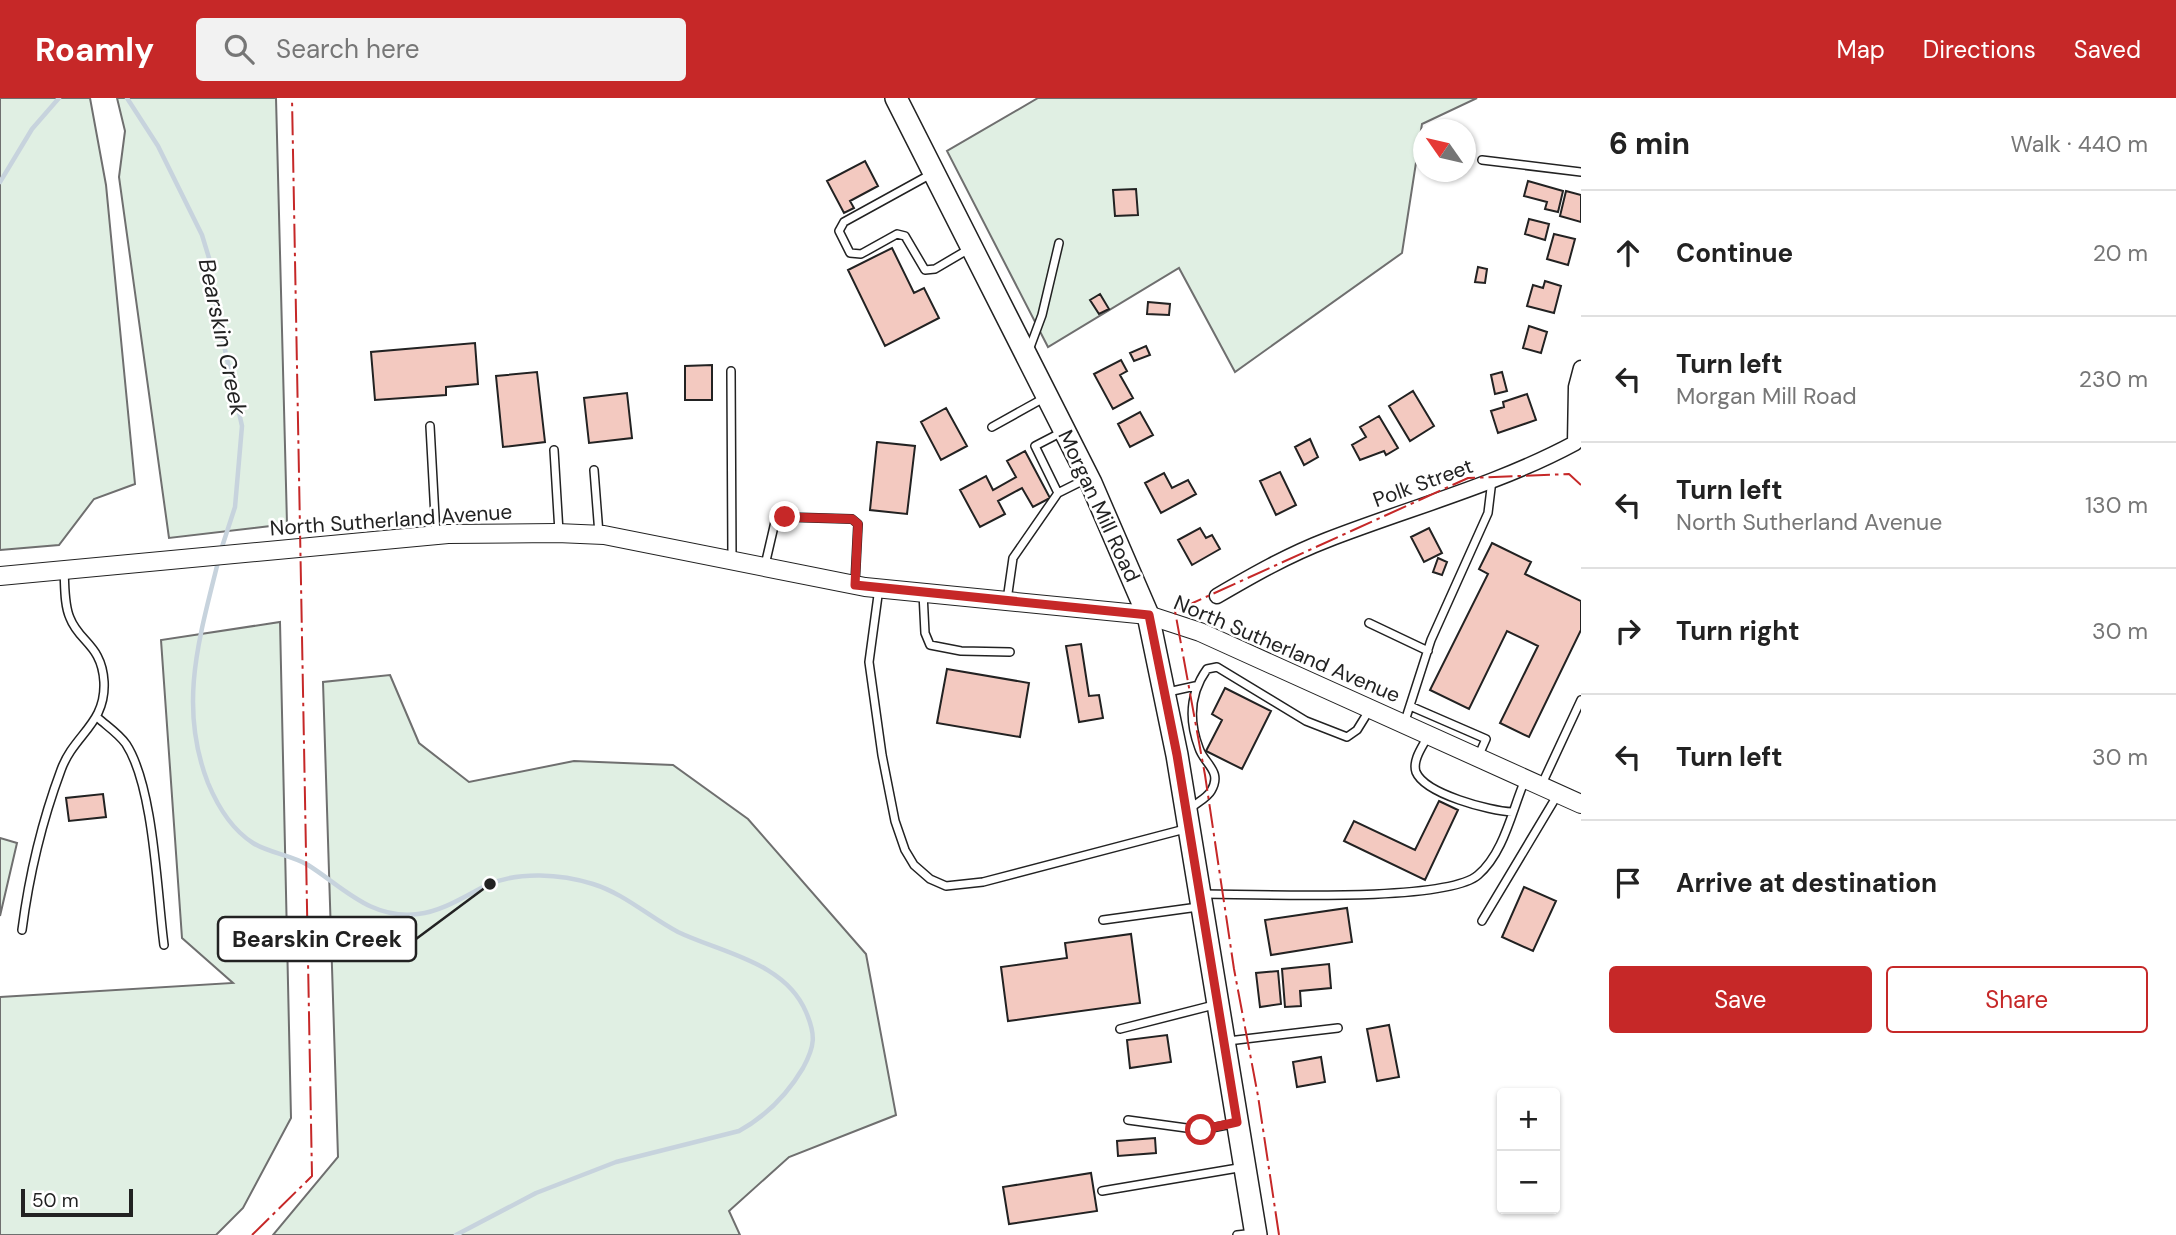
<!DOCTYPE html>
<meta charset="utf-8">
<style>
:root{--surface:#fff;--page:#f2f2f2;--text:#222;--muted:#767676;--line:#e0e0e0;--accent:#c62828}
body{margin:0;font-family:"DM Sans",sans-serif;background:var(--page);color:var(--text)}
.controls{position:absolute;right:21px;bottom:21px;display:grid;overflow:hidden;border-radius:7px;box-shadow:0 2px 5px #0004}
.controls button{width:63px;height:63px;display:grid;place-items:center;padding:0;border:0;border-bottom:2px solid var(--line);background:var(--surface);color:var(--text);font:35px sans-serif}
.compass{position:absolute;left:1413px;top:21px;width:63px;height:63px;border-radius:50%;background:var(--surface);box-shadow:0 2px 5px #0004;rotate:304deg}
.scale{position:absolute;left:21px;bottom:18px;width:112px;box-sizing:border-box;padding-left:7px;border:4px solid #222;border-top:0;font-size:19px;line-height:24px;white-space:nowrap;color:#222;-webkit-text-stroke:5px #fff;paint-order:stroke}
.stop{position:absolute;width:21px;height:21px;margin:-16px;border:5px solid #c62828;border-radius:50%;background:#fff}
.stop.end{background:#c62828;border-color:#fff;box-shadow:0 2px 7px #0008}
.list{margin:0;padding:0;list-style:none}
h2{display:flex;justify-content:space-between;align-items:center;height:91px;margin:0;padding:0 28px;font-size:30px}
h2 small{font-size:23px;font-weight:400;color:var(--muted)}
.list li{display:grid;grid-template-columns:46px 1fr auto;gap:21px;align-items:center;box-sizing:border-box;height:126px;padding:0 28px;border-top:2px solid var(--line)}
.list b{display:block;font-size:26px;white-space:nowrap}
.list p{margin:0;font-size:23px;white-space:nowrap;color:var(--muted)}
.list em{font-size:23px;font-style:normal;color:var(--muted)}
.actions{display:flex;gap:14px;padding:21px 28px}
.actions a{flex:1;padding:16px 0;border:2px solid var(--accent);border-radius:7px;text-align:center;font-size:24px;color:var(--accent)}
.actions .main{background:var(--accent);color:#fff}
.icon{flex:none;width:38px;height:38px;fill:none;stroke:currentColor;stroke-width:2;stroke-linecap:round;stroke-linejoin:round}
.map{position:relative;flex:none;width:1581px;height:1137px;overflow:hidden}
header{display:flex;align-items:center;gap:42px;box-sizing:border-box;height:98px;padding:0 35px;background:var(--accent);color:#fff}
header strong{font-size:33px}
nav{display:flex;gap:38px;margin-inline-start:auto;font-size:24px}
.search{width:490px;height:63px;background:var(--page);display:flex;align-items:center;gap:18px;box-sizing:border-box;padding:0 24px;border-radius:7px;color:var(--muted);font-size:26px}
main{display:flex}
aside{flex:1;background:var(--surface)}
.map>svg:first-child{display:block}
.green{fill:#e0efe3;stroke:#6f6f6f;stroke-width:2}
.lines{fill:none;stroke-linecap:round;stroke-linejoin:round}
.stream{stroke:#c7d3dd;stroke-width:4.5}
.building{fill:#f3c9c0;stroke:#222;stroke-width:2}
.service-casing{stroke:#222;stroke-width:10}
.minor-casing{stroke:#222;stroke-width:17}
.tertiary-casing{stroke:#222;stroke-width:20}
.primary-casing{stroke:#222;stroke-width:24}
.service{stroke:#fff;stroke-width:7}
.minor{stroke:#fff;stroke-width:14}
.tertiary{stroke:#fff;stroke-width:18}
.primary{stroke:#fff;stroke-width:21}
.power{stroke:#c62828;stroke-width:2;stroke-dasharray:24 5 3.5 5;stroke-linecap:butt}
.route{stroke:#c62828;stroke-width:9}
.labels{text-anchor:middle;stroke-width:5;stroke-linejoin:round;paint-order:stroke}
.street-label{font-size:21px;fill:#222;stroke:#fff}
.water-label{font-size:23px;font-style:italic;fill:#222;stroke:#fff}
.leader{fill:none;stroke:#222;stroke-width:2.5}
.callout-dot{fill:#222;stroke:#fff;stroke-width:2.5}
.callout{fill:#fff;stroke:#222;stroke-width:2.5}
.callout-label{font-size:23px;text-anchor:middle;font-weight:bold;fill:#222}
</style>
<header>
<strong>Roamly</strong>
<div class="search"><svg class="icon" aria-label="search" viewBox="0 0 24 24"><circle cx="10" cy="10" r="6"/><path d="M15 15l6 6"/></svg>Search here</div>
<nav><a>Map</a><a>Directions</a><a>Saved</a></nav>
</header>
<main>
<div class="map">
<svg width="1581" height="1137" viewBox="0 0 1581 1137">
<rect width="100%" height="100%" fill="#fff"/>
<path class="green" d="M0,0h90l16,87 29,299 -41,15 -35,46 -59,5z
M117,0h159l11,426 -118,14 -50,-361 6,-46z
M1038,0h439l-55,26 -20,129 -167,119 -56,-104 -131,79 -101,-196z
M280,524l11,496 -48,90 -27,27h-216v-238l233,-14 -51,-45 -21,-298z
M390,577l29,68 50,39 105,-21 99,4 75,54 118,135 30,161 -107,42 -60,54 11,24h-467l65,-78 -15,-475z
M0,740l17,5 -17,73z"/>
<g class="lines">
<path class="stream" d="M127,0l31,48 44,89 7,23 8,56 25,112 -7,81 -14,43
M0,84l32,-53 27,-31
M218,464c-19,77 -40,144 -10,221 10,24 23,46 45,60 16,10 38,12 55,22 35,22 63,55 110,49 25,-3 47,-18 69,-29 32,-14 74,-11 106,-1 32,10 56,33 85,48 44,21 107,30 128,80 10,23 9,34 -3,56 -16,27 -37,48 -64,63l-123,31 -80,31 -80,42"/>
</g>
<path class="building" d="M865,63l13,25 -28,15 4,7 -10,5 -17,-32z
M1528,83l35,10 -5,21 -13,-3 2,-7 -23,-6z
M1136,91l2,26 -23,1 -2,-26z
M1566,93l15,4v27l-21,-6z
M1529,121l20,5 -4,16 -20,-6z
M1554,136l21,5 -7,26 -21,-6z
M892,150l22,45 10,-5 15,30 -54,28 -37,-76z
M1478,169l9,2 -2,14 -10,-1z
M1545,183l16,5 -7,27 -27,-7 6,-21 10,3z
M1100,196l9,15 -10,5 -9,-14z
M1148,204l22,2 -1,11 -22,-1z
M1529,228l18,6 -6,21 -18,-5z
M475,245l3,41 -32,3v8l-71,5 -4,-48z
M1146,248l4,9 -16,6 -4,-8z
M1121,262l6,11 -7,4 13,23 -20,11 -19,-35z
M712,267v35h-27v-34z
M537,274l8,70 -42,5 -7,-71z
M1502,274l5,19 -12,3 -4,-19z
M1413,293l21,35 -24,15 -21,-35z
M627,295l5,45 -43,5 -5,-45z
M1527,296l9,26 -38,13 -7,-22 13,-4 -1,-5z
M946,310l21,38 -26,14 -20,-38z
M1140,314l13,23 -23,12 -12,-23z
M1379,318l19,32 -12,7 -2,-4 -24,9 -8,-15 14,-8 -6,-10z
M1310,341l8,18 -14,8 -9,-18z
M877,344l38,4 -8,68 -37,-4z
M1025,353l25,47 -17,9 -11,-19 -24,13 7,13 -25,13 -20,-37 26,-14 7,14 23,-13 -9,-16z
M1280,374l16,33 -20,10 -16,-34z
M1164,375l8,15 16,-8 8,14 -35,19 -16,-30z
M1200,430l6,10 6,-3 8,14 -28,16 -14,-25z
M1429,430l13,25 -18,9 -13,-25z
M1492,445l39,19 -6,12 56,27v29l-52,107 -29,-14 38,-77 -31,-15 -38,78 -39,-19 58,-116 -9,-5z
M1438,460l9,4 -5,13 -9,-3z
M1081,546l8,52 10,-1 4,23 -24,4 -13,-76z
M947,571l82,14 -9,54 -83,-14z
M1225,590l46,23 -29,58 -36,-18 16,-31 -10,-6z
M103,696l3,23 -37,4 -3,-23z
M1439,703l19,9 -33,70 -81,-39 10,-20 61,29z
M1524,789l32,14 -23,50 -31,-14z
M1347,810l5,34 -81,13 -6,-35z
M1131,836l9,69 -132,18 -7,-54 66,-9 -2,-15z
M1329,866l2,24 -31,3 1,15 -16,1 -3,-38z
M1278,873l3,33 -21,3 -4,-34z
M1389,927l10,52 -22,4 -10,-52z
M1167,937l4,27 -41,6 -3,-28z
M1321,959l4,25 -28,5 -4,-25z
M1155,1040l1,15 -38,3 -1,-15z
M1091,1075l6,38 -88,13 -6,-37z"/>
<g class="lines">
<defs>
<path id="service" d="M1482,62l99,12
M933,75l-89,49 -5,9 11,22 11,1 36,-20 8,2 20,34 10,-1 34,-20
M1029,252l13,-35 17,-72
M731,273l1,187
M430,328l6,109
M992,329l52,-29
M554,352l5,82
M594,372l5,64
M1058,395l-23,-47 27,-14
M765,467l10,-43 10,-5 67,2 6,5 -3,60
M879,490l-10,74 13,93 13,66 10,29 9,15 16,14 16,7 37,-4 202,-53
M923,495l2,40 5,12 31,6 49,1
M1007,502l6,-42 45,-65 28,-14
M1369,525l59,28
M1168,594l27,-6
M1410,608l76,33 -8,18
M98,620c9,8 21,16 28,26 28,43 31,149 38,201
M1404,626l27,-84 57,-127 4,-33
M1428,638c-5,10 -16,24 -12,36 9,22 74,39 96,40
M1541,688l40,-86
M1190,711c6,-6 17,-11 21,-18 12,-20 -7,-27 -12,-43 -11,-29 -9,-55 8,-79l10,-2 89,54 41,16 10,-7 13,-21
M1202,796c51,0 244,9 276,-19 26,-22 34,-65 47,-95
M1103,822l95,-13
M1482,823l76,-127
M22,832c7,-54 20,-109 39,-160 13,-36 45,-46 43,-88 -2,-37 -25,-40 -34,-64 -6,-13 -5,-33 -6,-47
M1120,931l94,-24
M1228,943l110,-13
M1128,1022l73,10 36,-7
M1102,1093l142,-24
M1237,1137l18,-2"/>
<path id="minor" d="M1217,498c36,-21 71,-41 110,-56 82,-32 170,-55 248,-97l1,-56 5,-19"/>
<path id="tertiary" d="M0,478l448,-42 109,-1 47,2 261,52 283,28 52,17 381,172"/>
<path id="primary" d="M896,0l195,385 57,132 29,140 79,480"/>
</defs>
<use href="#service" class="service-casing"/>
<use href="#minor" class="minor-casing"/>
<use href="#tertiary" class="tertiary-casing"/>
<use href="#primary" class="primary-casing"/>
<use href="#service" class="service"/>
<use href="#minor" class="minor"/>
<use href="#tertiary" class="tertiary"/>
<use href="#primary" class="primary"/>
<path class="power" d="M252,1137l60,-59 -20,-1078
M1279,1137l-21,-139 -24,-127 -29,-194 -30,-164 293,-133 101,-4 12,11"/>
</g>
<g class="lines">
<path class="route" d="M785,419l67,2 6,5 -3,61 294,30 28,140 60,367 -36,8"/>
</g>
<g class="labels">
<g class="street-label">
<text transform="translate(1423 385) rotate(-20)" y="7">Polk Street</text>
<text transform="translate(1099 408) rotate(65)" y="7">Morgan Mill Road</text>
<text transform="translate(391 422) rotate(-4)" y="7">North Sutherland Avenue</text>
<text transform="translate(1287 551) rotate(23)" y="7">North Sutherland Avenue</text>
</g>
<g class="water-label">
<text transform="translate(223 239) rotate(78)" y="8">Bearskin Creek</text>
</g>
</g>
<path class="leader" d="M490 786L416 841"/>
<circle class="callout-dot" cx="490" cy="786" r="7"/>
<rect class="callout" x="218" y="819" width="198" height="44" rx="7"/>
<g class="callout-label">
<text x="317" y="849">Bearskin Creek</text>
</g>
</svg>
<div class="controls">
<button>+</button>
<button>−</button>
</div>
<svg class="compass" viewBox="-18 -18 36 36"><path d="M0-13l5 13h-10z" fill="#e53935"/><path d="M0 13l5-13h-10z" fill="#767676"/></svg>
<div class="scale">50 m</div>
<div class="stop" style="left:1201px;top:1032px"></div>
<div class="stop end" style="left:785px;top:419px"></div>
</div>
<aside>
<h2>6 min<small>Walk · 440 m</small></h2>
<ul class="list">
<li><svg class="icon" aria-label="ahead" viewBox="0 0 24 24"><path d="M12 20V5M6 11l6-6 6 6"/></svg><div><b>Continue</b></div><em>20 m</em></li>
<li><svg class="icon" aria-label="left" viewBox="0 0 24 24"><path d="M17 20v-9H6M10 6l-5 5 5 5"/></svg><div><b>Turn left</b><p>Morgan Mill Road</p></div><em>230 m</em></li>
<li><svg class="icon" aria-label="left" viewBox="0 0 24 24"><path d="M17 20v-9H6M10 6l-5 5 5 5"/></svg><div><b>Turn left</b><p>North Sutherland Avenue</p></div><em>130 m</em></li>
<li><svg class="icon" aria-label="right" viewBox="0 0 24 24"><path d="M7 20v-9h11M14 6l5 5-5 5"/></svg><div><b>Turn right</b></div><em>30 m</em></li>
<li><svg class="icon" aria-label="left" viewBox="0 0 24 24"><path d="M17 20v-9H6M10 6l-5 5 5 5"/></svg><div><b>Turn left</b></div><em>30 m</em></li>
<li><svg class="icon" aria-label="arrive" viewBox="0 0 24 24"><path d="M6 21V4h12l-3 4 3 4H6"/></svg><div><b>Arrive at destination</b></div></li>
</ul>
<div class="actions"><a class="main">Save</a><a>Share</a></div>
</aside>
</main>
